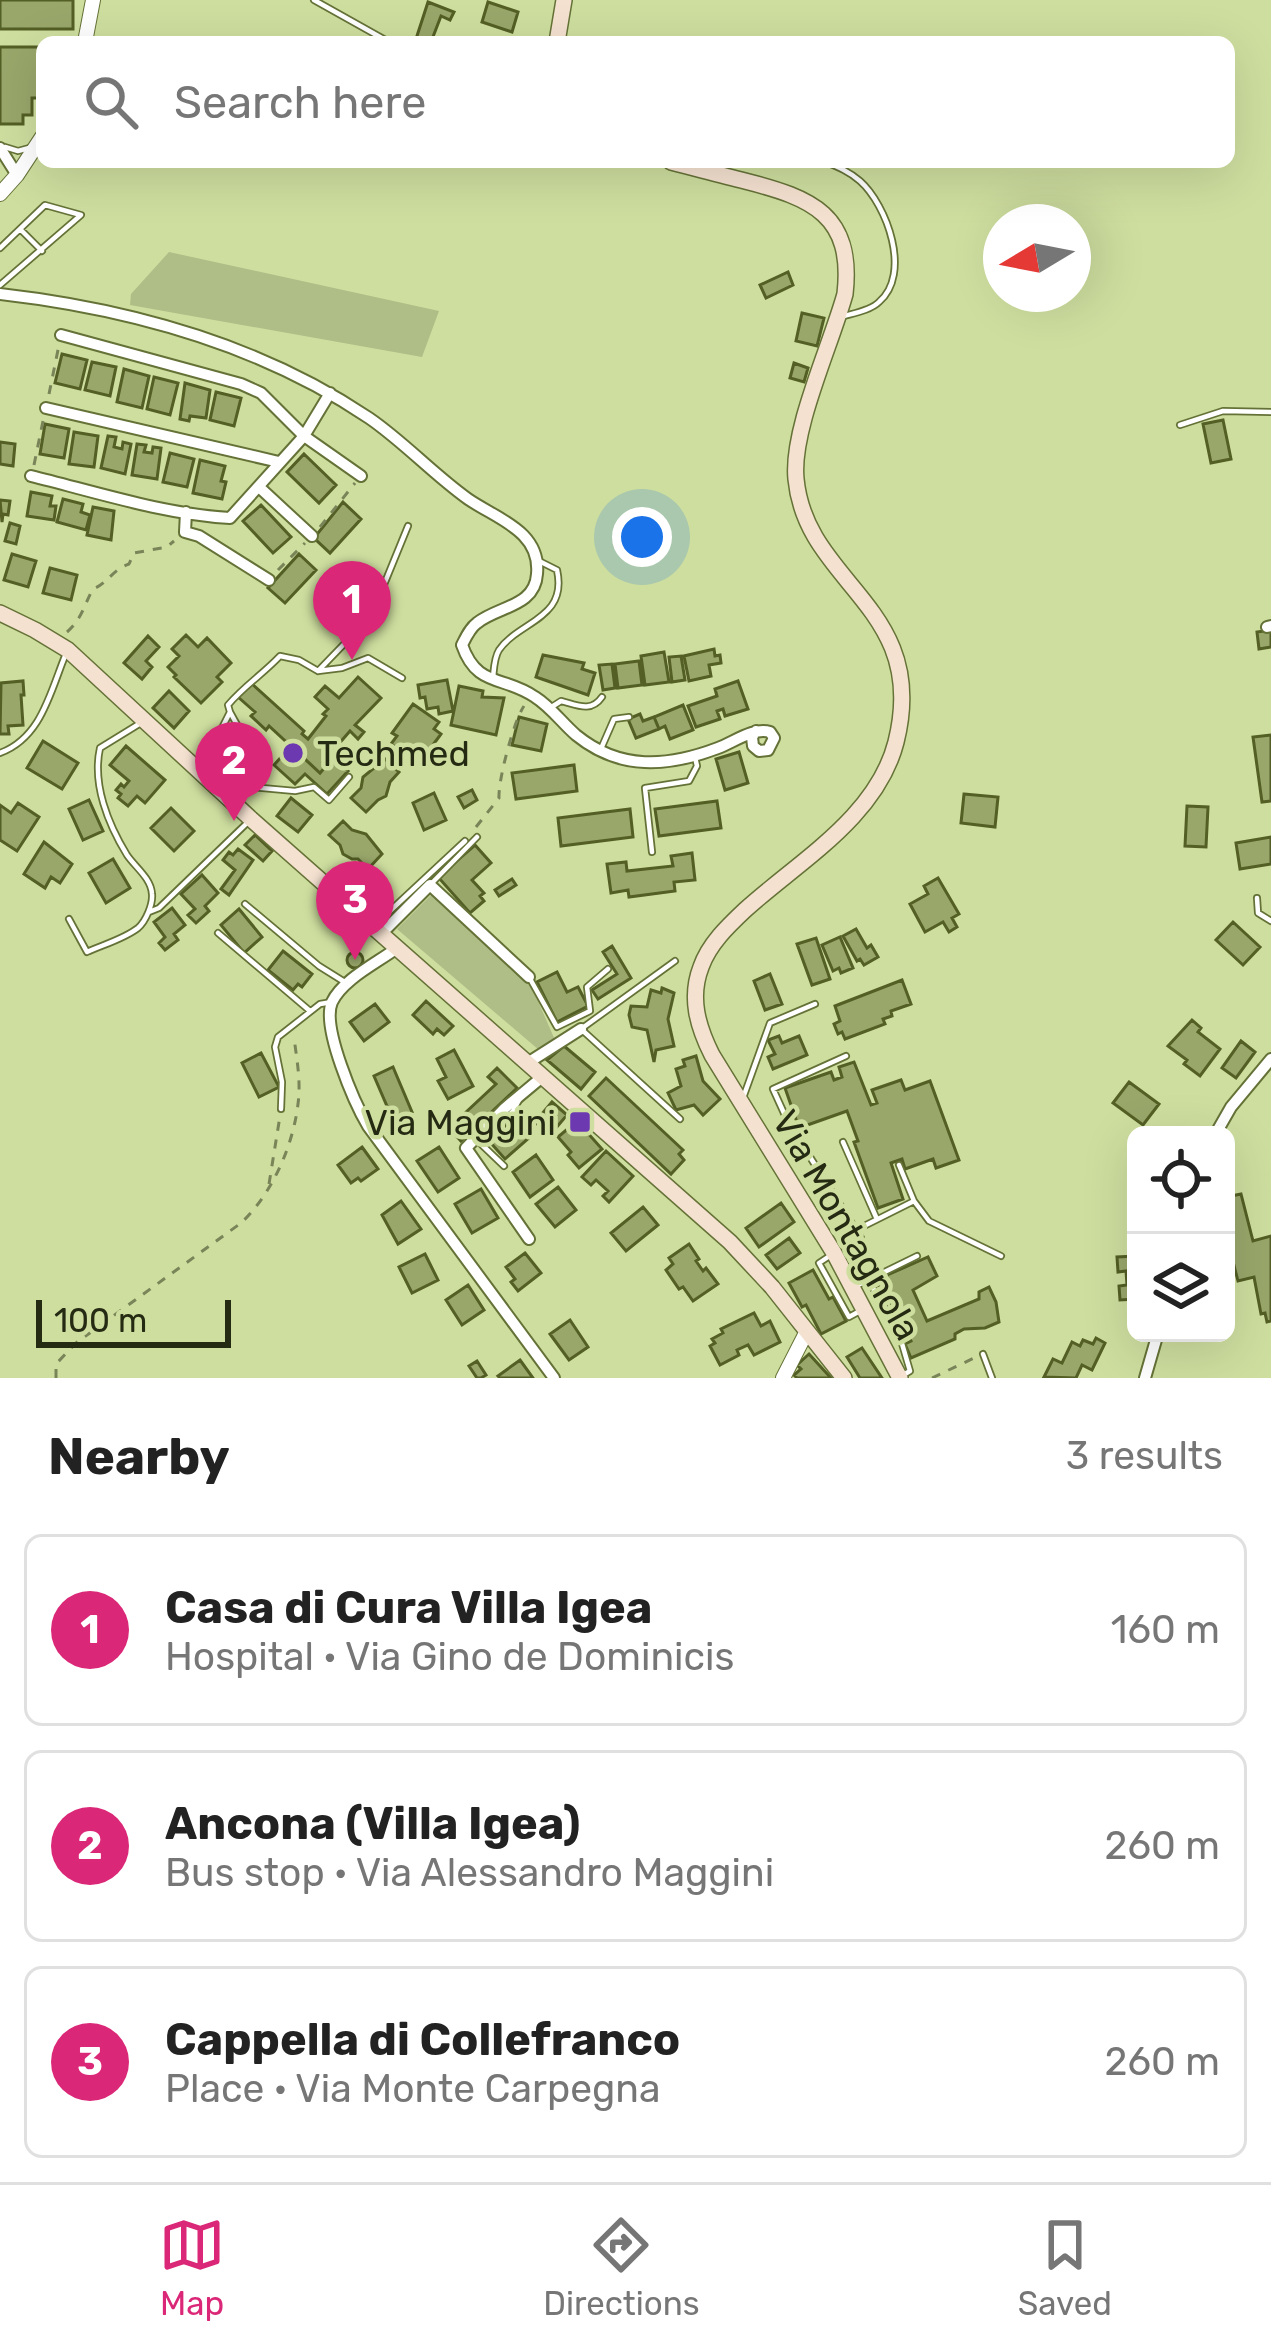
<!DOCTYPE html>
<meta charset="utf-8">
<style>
:root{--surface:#fff;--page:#f6f6f6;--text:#222;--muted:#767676;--line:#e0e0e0;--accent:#db2777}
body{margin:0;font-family:Rubik,sans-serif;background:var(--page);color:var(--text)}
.controls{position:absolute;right:36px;bottom:36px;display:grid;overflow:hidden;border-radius:18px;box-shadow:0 12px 48px #0002}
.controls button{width:108px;height:108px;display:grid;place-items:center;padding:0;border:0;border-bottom:3px solid var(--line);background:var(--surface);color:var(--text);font:60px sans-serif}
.compass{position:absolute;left:983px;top:204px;width:108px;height:108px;border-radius:50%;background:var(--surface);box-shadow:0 12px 48px #0002;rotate:260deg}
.scale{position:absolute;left:36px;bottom:30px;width:195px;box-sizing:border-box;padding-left:12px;border:6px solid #252a12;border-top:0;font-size:33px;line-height:42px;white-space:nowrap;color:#252a12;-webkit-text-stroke:9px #cede9f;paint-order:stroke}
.you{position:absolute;left:642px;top:537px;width:42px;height:42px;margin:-30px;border:9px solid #fff;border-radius:50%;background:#1a73e8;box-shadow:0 0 0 18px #1a73e833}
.badge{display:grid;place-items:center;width:78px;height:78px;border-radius:50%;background:var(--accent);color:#fff;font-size:39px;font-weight:700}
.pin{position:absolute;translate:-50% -99px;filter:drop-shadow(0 3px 6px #0008)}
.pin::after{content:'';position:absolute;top:63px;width:42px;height:36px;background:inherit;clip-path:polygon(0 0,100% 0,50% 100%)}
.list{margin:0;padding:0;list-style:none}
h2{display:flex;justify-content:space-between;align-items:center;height:156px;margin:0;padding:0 48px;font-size:51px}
h2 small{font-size:39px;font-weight:400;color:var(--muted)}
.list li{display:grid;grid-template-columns:78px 1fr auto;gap:36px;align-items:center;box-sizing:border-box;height:192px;margin:0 24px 24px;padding:0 24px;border:3px solid var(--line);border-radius:18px}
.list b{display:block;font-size:45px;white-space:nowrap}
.list p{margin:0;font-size:39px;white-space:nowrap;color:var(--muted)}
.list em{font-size:39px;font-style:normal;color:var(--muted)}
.icon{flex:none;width:66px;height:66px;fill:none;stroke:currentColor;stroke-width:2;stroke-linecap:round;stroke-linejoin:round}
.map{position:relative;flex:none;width:1271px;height:1378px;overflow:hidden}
.search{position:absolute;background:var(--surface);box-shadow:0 12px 48px #0002;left:36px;right:36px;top:36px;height:132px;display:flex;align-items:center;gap:30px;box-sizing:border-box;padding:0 42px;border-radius:18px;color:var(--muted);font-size:45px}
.sheet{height:804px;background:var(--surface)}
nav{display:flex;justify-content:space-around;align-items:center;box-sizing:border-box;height:168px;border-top:3px solid var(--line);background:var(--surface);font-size:33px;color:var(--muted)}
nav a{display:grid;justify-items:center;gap:6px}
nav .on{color:var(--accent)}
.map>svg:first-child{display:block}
.green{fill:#afbd87}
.building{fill:#99a76b;stroke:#535f24;stroke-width:3}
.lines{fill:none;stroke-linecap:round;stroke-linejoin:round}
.service-casing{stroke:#657237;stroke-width:8}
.minor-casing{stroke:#657237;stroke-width:14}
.tertiary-casing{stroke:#657237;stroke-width:16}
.secondary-casing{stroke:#657237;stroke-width:18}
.path{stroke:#798458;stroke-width:3;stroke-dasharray:9 9;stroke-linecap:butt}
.service{stroke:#fff;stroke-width:4.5}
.minor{stroke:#fff;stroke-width:10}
.tertiary{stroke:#fff;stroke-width:14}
.secondary{stroke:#f5e1d0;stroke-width:15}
.poi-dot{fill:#6d39b0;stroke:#cede9f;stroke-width:4.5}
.labels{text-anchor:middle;stroke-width:9;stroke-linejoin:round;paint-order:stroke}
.poi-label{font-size:36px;fill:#252a12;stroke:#cede9f;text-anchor:start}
.street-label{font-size:36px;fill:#252a12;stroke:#cede9f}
</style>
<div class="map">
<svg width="1271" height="1378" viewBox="0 0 1271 1378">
<rect width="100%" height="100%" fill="#cede9f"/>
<path class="green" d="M169,252l270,59 -17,46 -292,-52 1,-11z
M431,895l100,90 24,55 -16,10 -142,-121z"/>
<path class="building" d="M0,0h73v29h-73z
M428,2l26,10 -4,8 -9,-4 -10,26h-16z
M488,2l30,10 -6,20 -30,-10z
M0,47h42v51h-10v17h-9v9h-23z
M788,272l5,13 -27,13 -6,-13z
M802,313l22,5 -7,28 -21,-5z
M62,354l25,6 -7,29 -25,-6z
M92,362l24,5 -6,29 -25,-6z
M794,363l14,5 -4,14 -14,-4z
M124,369l25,7 -7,32 -25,-6z
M154,377l24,6 -8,32 -23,-6z
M185,383l25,7 -4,28 -16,-2 -1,5 -9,-2z
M216,392l25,6 -7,28 -24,-6z
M1223,420l8,39 -20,4 -8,-39z
M45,424l24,5 -5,29 -24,-4z
M74,432l24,4 -4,31 -25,-3z
M108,436l8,1 -2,10 8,2 1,-7 8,2 -6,30 -24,-6z
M0,442l15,2 -2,22 -13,-2z
M137,444l9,1 -2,7 8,1 1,-6 8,1 -4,31 -25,-4z
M170,453l24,6 -7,28 -24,-5z
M304,454l32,31 -17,18 -32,-31z
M200,460l25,6 -4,15 5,1 -4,17 -29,-6z
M31,492l21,4 -2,10h6l-2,14 -27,-4z
M63,499l20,5 -2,8 9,3 -4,15 -29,-8z
M0,500l10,1 -2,14 -5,-1 -1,8z
M343,502l18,17 -31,34 -16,-15z
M261,505l30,32 -18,16 -30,-32z
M93,507l21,4 -3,29 -24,-5z
M10,523l10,3 -4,18 -11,-3z
M12,554l24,7 -8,26 -24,-7z
M299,554l17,16 -31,33 -17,-15z
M50,568l27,7 -6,25 -28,-7z
M1271,630v17l-12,2 -2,-17z
M186,635l12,12 9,-9 24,25 -14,14 5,5 -21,21 -27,-26 2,-2 -8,-8 11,-11 -7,-7z
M148,636l11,11 -13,14 6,6 -10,12 -18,-16z
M714,649l1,7 5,-1 1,8 -12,2 2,11 -22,5 -5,-25z
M664,652l5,30 -24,3 -4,-29z
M543,655l41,8 -2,6 13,4 -7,22 -52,-18z
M681,656l4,24 -13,2 -3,-25z
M639,661l3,24 -24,3 -3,-24z
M612,664l3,24 -12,2 -4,-25z
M358,677l23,21 -26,27 9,7 -6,7 -8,-8 -27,31 4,3 -7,8 -51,-47 -3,4 -15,-14 4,-4 -17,-15 13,-14 53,48 -2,3 6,5 18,-23 -3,-2 5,-5 -13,-12 10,-11 14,12z
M447,680l6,31 -14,3 -1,-7 -11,2 -2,-12 -5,1 -2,-13z
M23,681l1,14h-3l2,30 -15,1 1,8h-9l1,-51z
M738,681l10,28 -23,7 -2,-7 -6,2 3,8 -24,8 -8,-21 29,-10 -2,-7z
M459,686l24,5 -1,6 22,1 -8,37 -45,-10z
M169,691l20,20 -15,17 -21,-20z
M413,704l26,18 -5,7 7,5 -22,30 -28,-20 6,-8 -5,-3z
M683,705l10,25 -23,9 -5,-13 -6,3 -5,-12z
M640,714l3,7 11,-4 5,12 -23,9 -8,-19z
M519,717l28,7 -6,27 -29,-6z
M1271,735v66l-9,1 -9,-65z
M43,741l35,22 -16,26 -35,-21z
M126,746l39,34 -20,23 -8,-7 -9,10 -10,-8 3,-4 -5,-4 5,-6 3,3 5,-6 -19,-16z
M291,746l29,27 7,-8 -4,-3 6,-8 19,17 -21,23 -22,-20 -10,10 -21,-19z
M739,752l9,31 -23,7 -9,-31z
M385,759l14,13 -9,10 -4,14 -8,4 -12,12 -15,-14 10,-10 2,-11z
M574,765l3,26 -61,8 -4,-26z
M472,790l5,10 -13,8 -6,-11z
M434,793l12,27 -22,10 -11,-27z
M964,794l34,3 -3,30 -34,-4z
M291,798l21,17 -14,17 -21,-16z
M89,800l14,31 -20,9 -14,-31z
M717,801l4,27 -62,8 -4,-27z
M18,803l21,14 -22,34 -17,-11v-35l11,8z
M1187,806l21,1 -2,40 -21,-1z
M171,808l23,23 -20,20 -23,-23z
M630,809l3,28 -72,9 -3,-28z
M343,821l9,9 14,4 16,20 -14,15 -10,-10h-6l-9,-5 -3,-9 -11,-10z
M255,835l17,16 -9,10 -18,-16z
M1271,837v27l-31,5 -4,-26z
M44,842l28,22 -12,19 -9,-6 -6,11 -21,-14z
M475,845l16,18 -19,17 12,13 -4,3 4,5 -14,12 -32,-36z
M238,849l15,11 -24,35 -8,-6 14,-19 -12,-10 6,-8 4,3z
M692,853l3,27 -21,2 1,9 -46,6 -1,-7 -17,3 -4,-29 19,-2 1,9 46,-5 -2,-10z
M113,859l17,29 -24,15 -17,-30z
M202,875l16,18 -13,13 4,5 -13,12 -8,-8 7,-6 -14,-15z
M938,878l21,36 -7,4 5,9 -8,5 -6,-10 -18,10 -15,-28 18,-10 -4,-8z
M512,879l4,6 -17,11 -4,-6z
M172,908l13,17 -11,9 4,6 -13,10 -6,-7 6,-6 -11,-15z
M239,909l23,28 -18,16 -23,-28z
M1233,922l27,25 -17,18 -27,-25z
M856,929l11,19 4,-3 7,12 -14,8 -4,-6 -3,2 -14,-25z
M840,937l13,31 -12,5 -2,-5 -6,3 -11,-26z
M816,938l14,41 -18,6 -15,-41z
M612,946l19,32 -33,21 -6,-9 25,-16 -14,-22z
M283,951l29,23 -10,13 -4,-3 -5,6 -25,-20z
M347 960a8 8 0 1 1 16 0a8 8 0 1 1-16 0Z
M557,972l10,20 11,-5 10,19 -31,16 -20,-40z
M770,974l12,30 -17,6 -11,-29z
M902,980l9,24 -20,7 1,5 -9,3 2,5 -40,15 -3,-7 -4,2 -4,-10 6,-3 -5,-15z
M662,988l12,5 -6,26 6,27 -18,4 -2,12 -7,-32 -15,-3 -3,-12 2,-9 16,1 4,-17 10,3z
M426,1001l27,25 -9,9 -7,-6 -4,5 -20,-19z
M375,1004l14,18 -25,19 -14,-19z
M1192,1020l9,8 -3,4 22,17 -20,27 -16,-12 3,-4 -19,-14z
M779,1036l3,7 17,-7 8,19 -34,14 -5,-12 7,-3 -7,-14z
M1241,1041l14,11 -19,26 -14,-10z
M564,1046l31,26 -14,17 -34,-29z
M454,1050l19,36 -25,13 -10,-18 8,-4 -9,-18z
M261,1053l18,34 -20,10 -17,-34z
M696,1056l7,25 17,18 -17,16 -9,-10 -18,5 -8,-17 13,-7 -5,-17 9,-3 -2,-6z
M854,1062l17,43 6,-2 -5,-13 29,-10 4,10 25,-9 29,79 -23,8 -3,-9 -28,10 -3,-10 -11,4 12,36 -25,9 -24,-66 4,-1 -11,-30 -48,17 -14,-40 46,-16 3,8 8,-3 -3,-10z
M393,1067l19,45 -19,8 -19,-44z
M497,1068l20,20 -56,53 -12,-13 47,-44 -8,-7z
M606,1078l77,72 -4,4 5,6 -13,14 -82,-78z
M1129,1082l30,22 -16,21 -30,-22z
M552,1102l15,13 -17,20 -15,-13z
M515,1118l16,18 -26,23 -16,-18z
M577,1121l25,28 -23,19 -11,-13 3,-3 -13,-15z
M362,1147l16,22 -17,12 -3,-3 -7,5 -13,-18z
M439,1147l20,31 -21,14 -21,-31z
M606,1151l27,25 -24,26 -6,-6 5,-5 -12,-11 -5,5 -9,-8z
M536,1155l17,25 -23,17 -17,-25z
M558,1187l18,23 -21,17 -19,-23z
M481,1189l17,29 -26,15 -17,-29z
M1241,1194l12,47 18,-5v85l-4,1 -2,-9 -4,1 -7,-37 -16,4 -8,-31 -4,-1v-52z
M401,1201l20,28 -23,15 -16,-29z
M781,1203l13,19 -35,25 -13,-19z
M643,1207l15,18 -32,26 -15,-18z
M789,1238l11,15 -23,16 -11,-14z
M689,1244l10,15 -3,2 7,10 3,-3 12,16 -25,17 -10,-14 -4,2 -13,-19 7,-6 -4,-6z
M525,1253l16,20 -23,18 -7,-9 4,-3 -9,-12z
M425,1254l13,26 -26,13 -13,-26z
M1136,1256v43l-16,1 -1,-14 8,-1 -1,-14 -8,1 -1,-15z
M928,1257l9,19 -24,14 14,31 52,-22v-7l10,-5 7,15 3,20 -14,6 -21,1 -9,5v5l-44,19 -6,-14 6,-3 -16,-36h-3l-5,-11h-5l-6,-14z
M813,1270l16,29 4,-2 13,24 -25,13 -15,-29 -4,2 -13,-24z
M468,1285l16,25 -22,15 -16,-25z
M754,1313l7,13 9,-5 10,21 -26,13 -6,-10 -11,5 2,5 -19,10 -10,-19 5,-3 -3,-4 11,-6 -2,-4z
M570,1320l18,27 -19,13 -19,-26z
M1096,1338l9,5 -13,27 -10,-5 -6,13 -32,-1 9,-18 9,4 10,-21 8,4 3,-6 10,4z
M862,1348l20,30h-22l-13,-21z
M809,1354l22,24h-34l-3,-3 7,-6 -4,-4z
M520,1360l13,18h-33l-2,-2z
M477,1361l9,14 -5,3h-4l-8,-12z"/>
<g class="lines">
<defs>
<path id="service" d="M314,0l75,42
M5,147l13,4 11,-3
M826,162c12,5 24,10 34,19 27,24 52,93 19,121 -8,8 -24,11 -35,14
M20,229l22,22
M0,248l45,-43 36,10 -81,70
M1180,425l43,-14 48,1
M318,671l29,-30 34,-49 27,-66
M493,678c1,-9 1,-20 6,-28 20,-29 69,-31 58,-80l-18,-9
M550,708l11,-7c16,4 30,12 41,-4
M230,712l-2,-7c16,-19 35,-31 52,-49l19,4 19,11 24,-3 26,-10 34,20
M230,712l11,20 25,24 -19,22 -34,-32z
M213,746l27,-14
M600,751l14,-32 15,-2
M0,753c41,-15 50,-60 65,-97
M239,786l56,5 19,-4 15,13 20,-23
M652,852l-7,-64 44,-7 8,-15 -2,-9
M430,885l47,-48
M1257,898l1,15 13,8
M245,904l74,62 24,15
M149,912l10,-4 88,-85
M69,919l18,33c15,-7 37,-13 51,-24 8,-7 15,-24 14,-34 -1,-16 -17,-27 -25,-39 -19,-31 -35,-71 -27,-107l39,-24
M377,923l88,-82
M218,933l92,78
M675,961l-94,68 99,90
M529,977l28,50 33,-16 -3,-24 21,-18
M846,1056l-73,33 15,33 73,116 3,22 -15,8
M743,1098l27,-75 45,-19
M281,1109l1,-27 -7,-35 3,-10 42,-33 12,-2
M843,1142l33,75
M899,1165l15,36 15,20 72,35
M504,1166l-23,-22 32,-33 6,-11
M856,1230l58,-29
M828,1257l-9,6 30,54 11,-6
M868,1280l30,50 12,41 -5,3
M858,1285l59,-29
M983,1354l9,24"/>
<path id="minor" d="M0,148l17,27
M0,294c131,15 259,50 369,124 35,24 64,56 99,81 29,20 73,32 69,75 -2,33 -39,32 -60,49 -7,5 -11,14 -15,22 15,43 41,30 73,52 16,10 27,26 41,38 44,36 92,32 142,13 16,-6 36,-21 52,-16l4,6 -6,12 -9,1 -6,-5 -1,-9 4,-6
M61,335l180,49 20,9 43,43 57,40
M46,408l233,54
M31,476c65,16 132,38 199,42l74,-82 26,-43
M259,487l53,49
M186,512l-1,20 14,4 70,44
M1267,627l4,-1
M381,934l49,-49 99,92
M397,948c-20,15 -54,31 -65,54 -11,25 23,102 36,124l186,252
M526,1064l55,-35
M1215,1135l16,-28 40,-48
M529,1239l-63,-91 39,-40 36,-30
M1145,1378l13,-45"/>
<path id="tertiary" d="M85,42l8,-42
M0,194l17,-19 25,-38
M783,1378l23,-45"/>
<path id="secondary" d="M557,42l7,-42
M671,162c24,6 49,13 74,19 67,17 109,34 100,113 -14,51 -54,136 -49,185 10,106 134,127 100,263 -19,75 -97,119 -151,168 -17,16 -36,34 -44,57 -12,31 -3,60 11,88l122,198 66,125
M0,613l35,17 33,20 183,169 479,423 42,45 72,91"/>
</defs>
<use href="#service" class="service-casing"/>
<use href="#minor" class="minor-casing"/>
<use href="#tertiary" class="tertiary-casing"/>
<use href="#secondary" class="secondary-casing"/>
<path class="path" d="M49,394l10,-49
M34,465l9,-44
M320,527l35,-44
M278,570l27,-27
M67,632c15,-13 17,-27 26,-43 15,-6 19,-19 36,-25l5,-11 33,-6 7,-6
M476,827l23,-29c-1,-18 15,-78 25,-92
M269,1184l11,-68
M56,1378v-14l20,-21 165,-120c31,-29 52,-77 57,-119 3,-22 -1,-44 -4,-66
M932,1378l42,-20"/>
<use href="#service" class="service"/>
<use href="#minor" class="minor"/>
<use href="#tertiary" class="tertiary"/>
<use href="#secondary" class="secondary"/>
</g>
<g class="poi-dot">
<circle cx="293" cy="753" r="12"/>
<rect x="568" y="1110" width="24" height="24" rx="6"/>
</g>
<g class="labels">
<g class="poi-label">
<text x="317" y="766">Techmed</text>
<text x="556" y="1135" text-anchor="end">Via Maggini</text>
</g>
<g class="street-label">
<text transform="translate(847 1225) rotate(60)" y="13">Via Montagnola</text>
</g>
</g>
</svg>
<div class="controls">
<button><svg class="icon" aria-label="locate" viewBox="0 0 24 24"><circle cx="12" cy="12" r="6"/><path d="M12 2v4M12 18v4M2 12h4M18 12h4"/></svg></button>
<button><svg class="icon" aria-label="layers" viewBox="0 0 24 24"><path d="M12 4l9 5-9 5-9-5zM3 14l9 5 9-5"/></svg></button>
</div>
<svg class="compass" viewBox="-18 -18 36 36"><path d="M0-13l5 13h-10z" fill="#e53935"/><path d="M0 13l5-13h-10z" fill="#767676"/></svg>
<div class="scale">100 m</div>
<div class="you"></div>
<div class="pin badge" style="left:352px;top:660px">1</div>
<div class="pin badge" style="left:234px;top:821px">2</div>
<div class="pin badge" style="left:355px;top:960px">3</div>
<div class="search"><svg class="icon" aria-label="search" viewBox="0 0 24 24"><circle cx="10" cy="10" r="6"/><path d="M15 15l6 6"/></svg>Search here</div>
</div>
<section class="sheet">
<h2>Nearby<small>3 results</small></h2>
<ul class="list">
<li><span class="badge">1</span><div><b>Casa di Cura Villa Igea</b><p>Hospital · Via Gino de Dominicis</p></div><em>160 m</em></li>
<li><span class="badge">2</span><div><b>Ancona (Villa Igea)</b><p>Bus stop · Via Alessandro Maggini</p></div><em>260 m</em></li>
<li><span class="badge">3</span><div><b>Cappella di Collefranco</b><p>Place · Via Monte Carpegna</p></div><em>260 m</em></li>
</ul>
</section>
<nav>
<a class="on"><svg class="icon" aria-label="map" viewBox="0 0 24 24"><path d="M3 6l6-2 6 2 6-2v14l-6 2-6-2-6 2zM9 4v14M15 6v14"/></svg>Map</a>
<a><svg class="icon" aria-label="directions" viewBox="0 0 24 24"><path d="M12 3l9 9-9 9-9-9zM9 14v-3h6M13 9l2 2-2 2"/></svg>Directions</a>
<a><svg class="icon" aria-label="saved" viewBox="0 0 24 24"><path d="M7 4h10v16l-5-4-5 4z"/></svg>Saved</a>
</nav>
